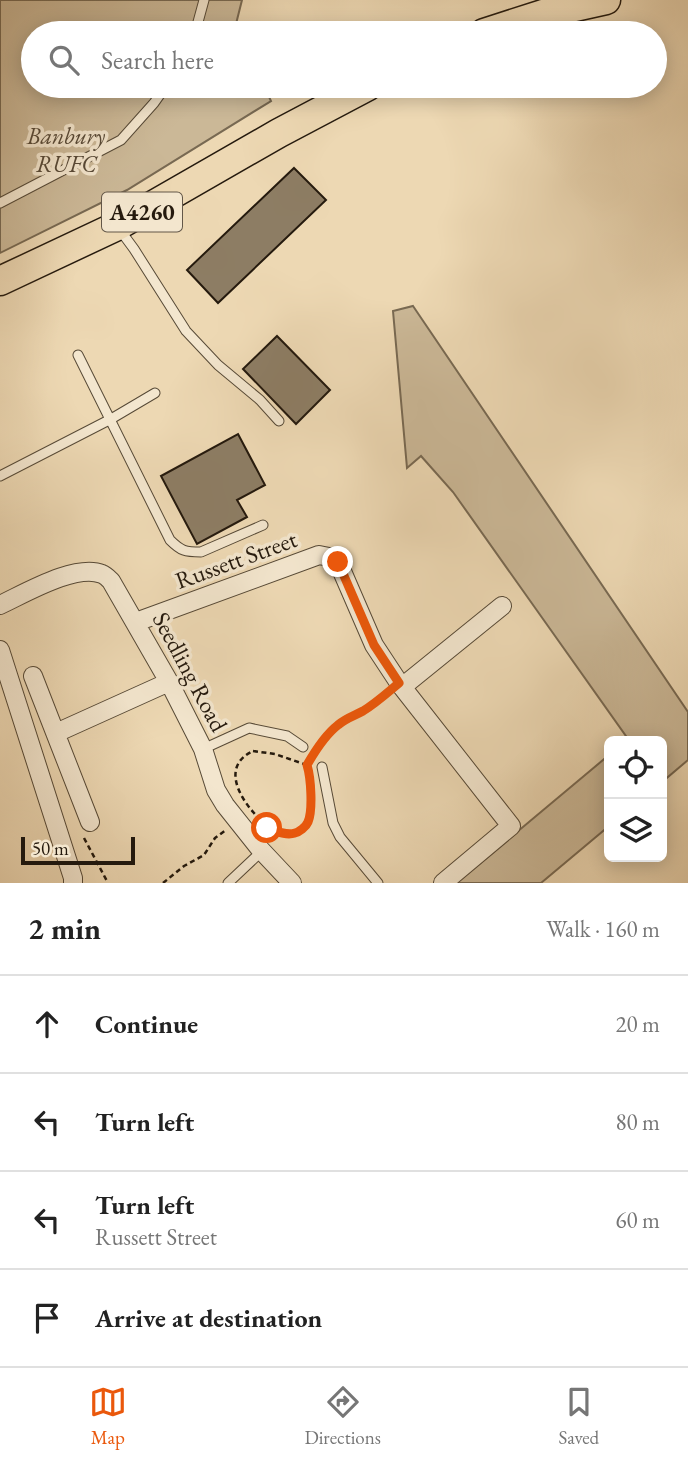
<!DOCTYPE html>
<meta charset="utf-8">
<style>
:root{--surface:#fff;--page:#f6f6f6;--text:#222;--muted:#767676;--line:#e0e0e0;--accent:#ea580c}
body{margin:0;font-family:"EB Garamond",serif;background:var(--page);color:var(--text)}
.controls{position:absolute;right:21px;bottom:21px;display:grid;overflow:hidden;border-radius:10px;box-shadow:0 4px 18px #0003}
.controls button{width:63px;height:63px;display:grid;place-items:center;padding:0;border:0;border-bottom:2px solid var(--line);background:var(--surface);color:var(--text);font:35px sans-serif}
.scale{position:absolute;left:21px;bottom:18px;width:114px;box-sizing:border-box;padding-left:7px;border:4px solid #251a0e;border-top:0;font-size:19px;line-height:24px;white-space:nowrap;color:#251a0e;-webkit-text-stroke:5px #f3e6ce;paint-order:stroke}
.stop{position:absolute;width:21px;height:21px;margin:-16px;border:5px solid #ea580c;border-radius:50%;background:#fff}
.stop.end{background:#ea580c;border-color:#fff;box-shadow:0 2px 7px #0008}
.list{margin:0;padding:0;list-style:none}
h2{display:flex;justify-content:space-between;align-items:center;height:91px;margin:0;padding:0 28px;font-size:30px}
h2 small{font-size:23px;font-weight:400;color:var(--muted)}
.list li{display:grid;grid-template-columns:46px 1fr auto;gap:21px;align-items:center;box-sizing:border-box;height:98px;padding:0 28px;border-top:2px solid var(--line)}
.list b{display:block;font-size:26px;white-space:nowrap}
.list p{margin:0;font-size:23px;white-space:nowrap;color:var(--muted)}
.list em{font-size:23px;font-style:normal;color:var(--muted)}
.icon{flex:none;width:38px;height:38px;fill:none;stroke:currentColor;stroke-width:2;stroke-linecap:round;stroke-linejoin:round}
.map{position:relative;flex:none;width:688px;height:883px;overflow:hidden}
.search{position:absolute;background:var(--surface);box-shadow:0 4px 18px #0003;left:21px;right:21px;top:21px;height:77px;display:flex;align-items:center;gap:18px;box-sizing:border-box;padding:0 24px;border-radius:38px;color:var(--muted);font-size:26px}
.sheet{height:483px;background:var(--surface)}
nav{display:flex;justify-content:space-around;align-items:center;box-sizing:border-box;height:98px;border-top:2px solid var(--line);background:var(--surface);font-size:19px;color:var(--muted)}
nav a{display:grid;justify-items:center;gap:4px}
nav .on{color:var(--accent)}
.map>svg:first-child{display:block}
.green{fill:#cbb897;stroke:#786952;stroke-width:2}
.building{fill:#8d7d64;stroke:#251a0e;stroke-width:2}
.lines{fill:none;stroke-linecap:round;stroke-linejoin:round}
.lane-casing{stroke:#574a37;stroke-width:11}
.street-casing{stroke:#574a37;stroke-width:20}
.primary-casing{stroke:#251a0e;stroke-width:31}
.path{stroke:#251a0e;stroke-width:2.5;stroke-dasharray:5 3.5;stroke-linecap:butt}
.lane{stroke:#f3e6ce;stroke-width:9}
.street{stroke:#f3e6ce;stroke-width:18}
.primary{stroke:#edd8b3;stroke-width:28}
.route{stroke:#ea580c;stroke-width:9}
.labels{text-anchor:middle;stroke-width:7;stroke-linejoin:round;paint-order:stroke}
.shield{fill:#f3e6ce;stroke:#635748;stroke-width:2}
.shield-label{font-size:23px;font-weight:bold;fill:#251a0e}
.park-label{font-size:24px;font-style:italic;fill:#574937;stroke:#f3e6ce}
.street-label{font-size:24px;fill:#251a0e;stroke:#f3e6ce}
</style>
<div class="map">
<svg width="688" height="883" viewBox="0 0 688 883">
<rect width="100%" height="100%" fill="#edd8b3"/>
<filter id="stains"><feTurbulence type="fractalNoise" baseFrequency=".00286" numOctaves="4"/><feColorMatrix values="0 0 0 0 .2 0 0 0 0 .09 0 0 0 0 .02 0 0 0 .5 -.17"/></filter>
<radialGradient id="worn" r=".72"><stop offset=".6" stop-color="#630" stop-opacity="0"/><stop offset="1" stop-color="#630" stop-opacity=".3"/></radialGradient>
<path class="green" d="M0,0h242l-6,24 4,9h-207v53h231l7,15 -144,89 -127,63z
M413,306l275,406v48l-26,22v-41h-36l2,-2 -175,-247 -32,-36 -14,12 -14,-157z
M609,755v71l-68,57h-85z"/>
<path class="building" d="M294,168l32,32 -108,103 -31,-33z
M277,336l53,54 -34,34 -53,-55z
M238,434l27,51 -28,15 10,17 -50,27 -36,-68z"/>
<g class="lines">
<defs>
<path id="lane" d="M195,33l9,-33
M0,203l121,-63 33,-37 12,-17
M120,230l14,19 52,82 32,34 42,35 19,21
M78,355l92,185c11,11 15,12 31,12l62,-27
M0,476l111,-57 44,-26
M203,749l46,-21 38,8 16,11
M322,767l11,56 7,14 38,46
M228,883l34,-32"/>
<path id="street" d="M0,605c24,-11 76,-42 102,-31 3,1 6,4 9,7l58,101 34,67 13,41 9,15 35,44 32,34
M136,622l183,-67 10,2 9,5 36,83 25,38 112,143 -68,57
M0,650l73,228v5
M33,676l57,146
M402,687l100,-81
M56,733l113,-51"/>
<path id="primary" d="M484,33l59,-19 63,-14
M0,281l117,-55 162,-93 89,-47"/>
</defs>
<use href="#lane" class="lane-casing"/>
<use href="#street" class="street-casing"/>
<use href="#primary" class="primary-casing"/>
<path class="path" d="M253,751l22,3 32,11c4,14 5,29 3,43 -1,5 -1,11 -3,16 -8,13 -27,11 -38,5 -6,-4 -11,-11 -15,-16 -17,-19 -31,-48 -1,-62z
M307,765c10,-17 23,-38 40,-47 4,-2 8,-3 11,-4 10,-5 19,-13 28,-20
M84,838l24,45
M163,883l21,-17 20,-11 11,-17 11,-8"/>
<use href="#lane" class="lane"/>
<use href="#street" class="street"/>
<use href="#primary" class="primary"/>
</g>
<g class="lines">
<path class="route" d="M267,828c9,3 19,8 28,5 4,-1 11,-6 13,-11 5,-12 3,-44 -1,-57 8,-14 18,-30 31,-40 8,-7 16,-9 25,-14 13,-8 24,-18 36,-28l-25,-38 -36,-83"/>
</g>
<g class="labels">
<rect class="shield" x="102" y="192.5" width="80" height="39" rx="5"/>
<g class="shield-label">
<text x="142" y="220">A4260</text>
</g>
<g class="park-label">
<text x="66" y="144">Banbury<tspan x="66" dy="28">RUFC</tspan></text>
</g>
<g class="street-label">
<text transform="translate(236 560) rotate(-20)" y="8">Russett Street</text>
<text transform="translate(190 672) rotate(62)" y="8">Seedling Road</text>
</g>
</g>
<rect width="100%" height="100%" filter="url(#stains)"/>
<rect width="100%" height="100%" fill="url(#worn)"/>
</svg>
<div class="controls">
<button><svg class="icon" aria-label="locate" viewBox="0 0 24 24"><circle cx="12" cy="12" r="6"/><path d="M12 2v4M12 18v4M2 12h4M18 12h4"/></svg></button>
<button><svg class="icon" aria-label="layers" viewBox="0 0 24 24"><path d="M12 4l9 5-9 5-9-5zM3 14l9 5 9-5"/></svg></button>
</div>
<div class="scale">50 m</div>
<div class="stop" style="left:267px;top:828px"></div>
<div class="stop end" style="left:338px;top:562px"></div>
<div class="search"><svg class="icon" aria-label="search" viewBox="0 0 24 24"><circle cx="10" cy="10" r="6"/><path d="M15 15l6 6"/></svg>Search here</div>
</div>
<section class="sheet">
<h2>2 min<small>Walk · 160 m</small></h2>
<ul class="list">
<li><svg class="icon" aria-label="ahead" viewBox="0 0 24 24"><path d="M12 20V5M6 11l6-6 6 6"/></svg><div><b>Continue</b></div><em>20 m</em></li>
<li><svg class="icon" aria-label="left" viewBox="0 0 24 24"><path d="M17 20v-9H6M10 6l-5 5 5 5"/></svg><div><b>Turn left</b></div><em>80 m</em></li>
<li><svg class="icon" aria-label="left" viewBox="0 0 24 24"><path d="M17 20v-9H6M10 6l-5 5 5 5"/></svg><div><b>Turn left</b><p>Russett Street</p></div><em>60 m</em></li>
<li><svg class="icon" aria-label="arrive" viewBox="0 0 24 24"><path d="M6 21V4h12l-3 4 3 4H6"/></svg><div><b>Arrive at destination</b></div></li>
</ul>
</section>
<nav>
<a class="on"><svg class="icon" aria-label="map" viewBox="0 0 24 24"><path d="M3 6l6-2 6 2 6-2v14l-6 2-6-2-6 2zM9 4v14M15 6v14"/></svg>Map</a>
<a><svg class="icon" aria-label="directions" viewBox="0 0 24 24"><path d="M12 3l9 9-9 9-9-9zM9 14v-3h6M13 9l2 2-2 2"/></svg>Directions</a>
<a><svg class="icon" aria-label="saved" viewBox="0 0 24 24"><path d="M7 4h10v16l-5-4-5 4z"/></svg>Saved</a>
</nav>
